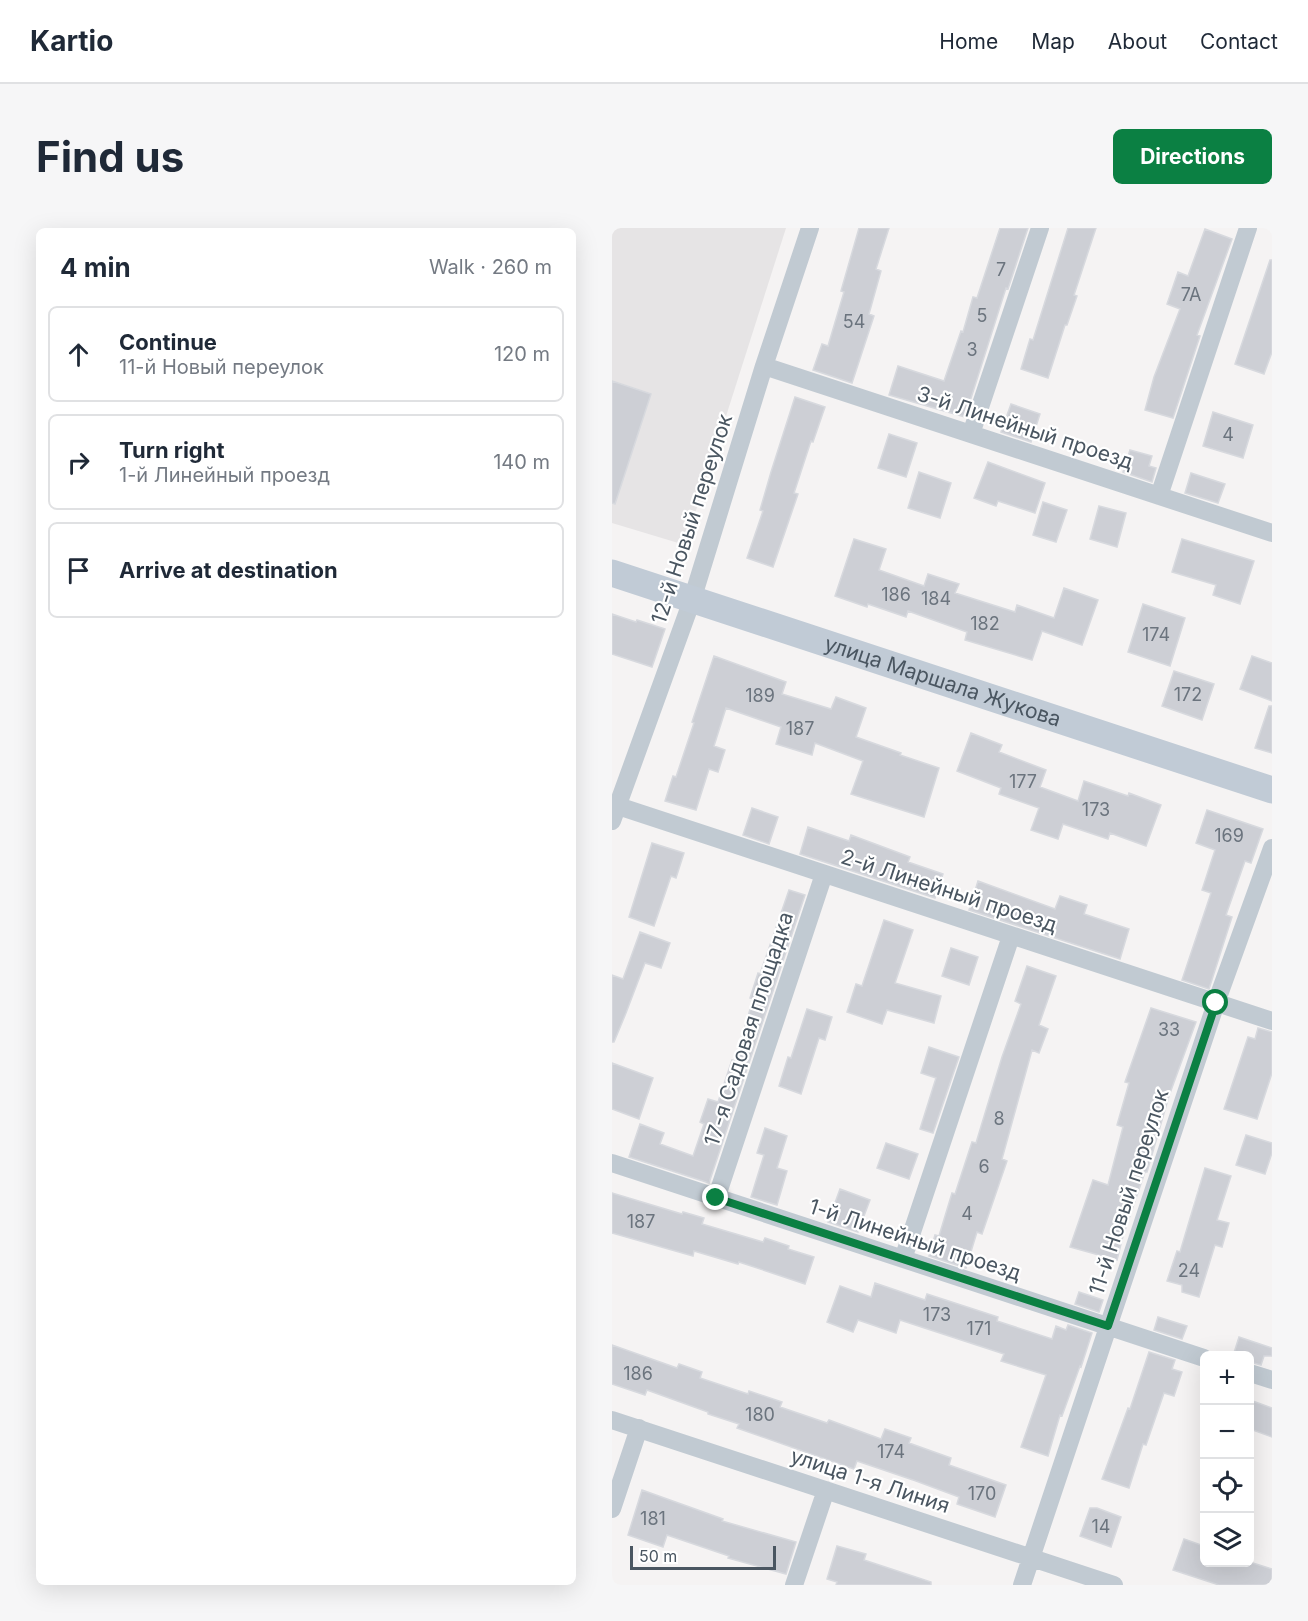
<!DOCTYPE html>
<meta charset="utf-8">
<style>
:root{--surface:#fff;--page:#f6f6f7;--text:#1f2937;--muted:#747a83;--line:#e0e1e3;--accent:#0b8043}
body{margin:0;font-family:Inter,sans-serif;background:var(--page);color:var(--text)}
.controls{position:absolute;right:18px;bottom:18px;display:grid;overflow:hidden;border-radius:9px;box-shadow:0 6px 24px #0002}
.controls button{width:54px;height:54px;display:grid;place-items:center;padding:0;border:0;border-bottom:2px solid var(--line);background:var(--surface);color:var(--text);font:30px sans-serif}
.scale{position:absolute;left:18px;bottom:15px;width:146px;box-sizing:border-box;padding-left:6px;border:3px solid #4a5661;border-top:0;font-size:16px;line-height:21px;white-space:nowrap;color:#4a5661;-webkit-text-stroke:4px #fff;paint-order:stroke}
.stop{position:absolute;width:18px;height:18px;margin:-14px;border:4px solid #0b8043;border-radius:50%;background:#fff}
.stop.end{background:#0b8043;border-color:#fff;box-shadow:0 2px 6px #0008}
.list{margin:0;padding:0;list-style:none}
h2{display:flex;justify-content:space-between;align-items:center;height:78px;margin:0;padding:0 24px;font-size:26px}
h2 small{font-size:20px;font-weight:400;color:var(--muted)}
.list li{display:grid;grid-template-columns:39px 1fr auto;gap:18px;align-items:center;box-sizing:border-box;height:96px;margin:0 12px 12px;padding:0 12px;border:2px solid var(--line);border-radius:9px}
.list b{display:block;font-size:22px;white-space:nowrap}
.list p{margin:0;font-size:20px;white-space:nowrap;color:var(--muted)}
.list em{font-size:20px;font-style:normal;color:var(--muted)}
.icon{flex:none;width:33px;height:33px;fill:none;stroke:currentColor;stroke-width:2;stroke-linecap:round;stroke-linejoin:round}
.map{position:relative;flex:none;width:660px;height:1357px;overflow:hidden;border-radius:9px}
header{display:flex;align-items:center;gap:36px;box-sizing:border-box;height:84px;padding:0 30px;background:var(--surface);border-bottom:2px solid var(--line)}
header strong{font-size:28px}
nav{display:flex;gap:33px;margin-inline-start:auto;font-size:21px}
.intro{display:flex;align-items:center;justify-content:space-between;box-sizing:border-box;height:144px;padding:0 36px}
h1{margin:0;font-size:42px}
.button{padding:15px 27px;border-radius:9px;background:var(--accent);color:#fff;font-size:21px;font-weight:700}
main{display:flex;gap:36px;padding:0 36px}
aside{flex:1;background:var(--surface);border-radius:9px;box-shadow:0 6px 24px #0002}
.map>svg:first-child{display:block}
.education{fill:#e6e4e5}
.building{fill:#cdcfd5;stroke:#d7d9de;stroke-width:1.5}
.lines{fill:none;stroke-linecap:round;stroke-linejoin:round}
.street{stroke:#c1cad2;stroke-width:18}
.secondary{stroke:#c1cbd6;stroke-width:27}
.route{stroke:#0b8043;stroke-width:8}
.labels{text-anchor:middle;stroke-width:4.5;stroke-linejoin:round;paint-order:stroke}
.number-label{font-size:18px;fill:#6b747e}
.street-label{font-size:21px;fill:#4a5661;stroke:#fff}
</style>
<header>
<strong>Kartio</strong>
<nav><a>Home</a><a>Map</a><a>About</a><a>Contact</a></nav>
</header>
<div class="intro"><h1>Find us</h1><a class="button">Directions</a></div>
<main>
<aside>
<h2>4 min<small>Walk · 260 m</small></h2>
<ul class="list">
<li><svg class="icon" aria-label="ahead" viewBox="0 0 24 24"><path d="M12 20V5M6 11l6-6 6 6"/></svg><div><b>Continue</b><p>11-й Новый переулок</p></div><em>120 m</em></li>
<li><svg class="icon" aria-label="right" viewBox="0 0 24 24"><path d="M7 20v-9h11M14 6l5 5-5 5"/></svg><div><b>Turn right</b><p>1-й Линейный проезд</p></div><em>140 m</em></li>
<li><svg class="icon" aria-label="arrive" viewBox="0 0 24 24"><path d="M6 21V4h12l-3 4 3 4H6"/></svg><div><b>Arrive at destination</b></div></li>
</ul>
</aside>
<div class="map">
<svg width="660" height="1357" viewBox="0 0 660 1357">
<rect width="100%" height="100%" fill="#f5f3f3"/>
<path class="education" d="M0,0h174l-101,317 -73,-22z"/>
<path class="building" d="M247,0h30l-13,41 5,2 -12,43 5,2 -22,67 -39,-13 9,-26 6,2 16,-54 -3,-1z
M388,0h28l-20,61 -2,-1 -41,129 -76,-22 9,-29 46,15 17,-50 2,1 10,-35 4,1z
M456,0h28l-22,67 3,1 -10,29h-2l-17,53 -27,-9 9,-30 3,1z
M593,1l27,10 -35,96 3,1 -27,82 -28,-8 9,-33 26,-68 -13,-5 11,-32 10,4z
M658,32h2v92l-8,22 -29,-10z
M0,153l39,13 -36,110 -3,-1z
M183,169l30,10 -12,35 -2,-1 -17,52 4,1 -25,73 -26,-9 16,-47 -3,-1 11,-38z
M399,176l29,10 -9,28 -30,-10z
M601,184l40,13 -10,33 -40,-12z
M277,206l28,9 -11,34 -28,-9z
M518,222l22,6 -3,10 7,2 -4,14 -29,-10z
M376,234l57,21 -10,30 -37,-12 -2,5 -22,-8z
M307,244l32,11 -11,35 -32,-10z
M579,245l34,11 -7,19 -33,-10z
M431,274l24,8 -11,32 -23,-7z
M487,278l27,7 -9,34 -27,-8z
M242,311l32,10 -7,21 45,16 4,-12 31,10 -4,9 60,19 2,-7 37,13 10,-30 34,12 -16,45 -40,-14 -10,29 -67,-20 2,-8 -59,-21 -2,6 -38,-13 -1,3 -32,-11z
M570,311l72,22 -14,43 -27,-9 3,-10 -44,-13z
M531,376l42,14 -15,48 -42,-14z
M0,386l24,8 1,-2 28,9 -13,38 -40,-13z
M102,428l72,26 -4,12 49,15 5,-12 30,11 -10,29 45,16 -1,2 39,13 -15,49 -73,-23 12,-33 -48,-18 -3,12 -36,-11 5,-17 -55,-19 -12,38 11,4 -7,22 -9,-3 -13,41 -31,-9 8,-25 3,1 18,-54 -2,-1z
M640,428l20,7v38l-32,-12z
M562,443l40,13 -12,36 -40,-14z
M657,478h3v47l-17,-5z
M359,505l31,12 -3,7 47,18 -6,17 38,14 6,-20 44,15 1,-3 32,12 -15,41 -36,-13 -2,6 -45,-15 -5,15 -27,-9 8,-22 -40,-14 2,-6 -44,-17z
M140,580l26,9 -9,27 -26,-9z
M595,582l56,19 -12,34 -6,-2 -19,54 6,2 -23,72 -27,-9 29,-87 -9,-3 13,-40 -19,-7z
M196,599l41,14 2,-6 59,22 -2,5 35,12 -8,24 -135,-44z
M40,615l32,10 -8,25 -5,-2 -17,50 -25,-9z
M366,653l77,28 5,-13 27,9 -3,9 45,15 -9,30 -151,-49z
M177,662l16,5 -96,288 -80,-26 11,-33 24,9 -4,11 33,12 11,-32 -4,-2 8,-23 10,3 14,-42 3,1 18,-62 -3,-1 8,-25 2,1z
M272,692l29,10 -18,53 46,13 -7,27 -47,-13 -5,14 -35,-12 9,-28 6,2z
M28,704l30,11 -9,25 -16,-5 -19,50 -12,29h-2v-67l11,4z
M339,720l27,9 -9,28 -27,-9z
M415,738l29,10 -17,49 9,4 -9,24 -7,-3 -30,109 5,2 -25,73 -5,-2 -11,36 -37,-12 6,-21 4,1 13,-43 3,1 17,-52 4,1 26,-86 19,-53 -6,-3z
M539,780l45,14 -27,74 -22,76h-2l-22,64 -6,24 -47,-13 23,-67 15,5 15,-58 -6,-2 12,-42 -4,-1z
M195,781l25,8 -7,23 -6,-2 -18,56 -22,-8 9,-29 3,1z
M646,800l14,4v41l-15,46 -33,-10 24,-72 7,2z
M317,819l30,10 -26,76 -13,-4 16,-51 -15,-5z
M0,835l41,15 -14,41 -27,-10z
M153,900l22,8 -10,32 10,3 -10,34 -26,-8 13,-42 -7,-2z
M634,907l26,8v10l-7,21 -29,-9z
M274,915l32,11 -9,25 -32,-11z
M593,940l26,8 -14,44 12,3 -7,24 -7,-2 -16,52 -17,-5v-7l-15,-4 10,-30 3,1z
M228,961l30,11 -12,32 -30,-10z
M0,965l70,21 1,-2 21,6 -2,6 61,18 2,-4 24,8 -1,3 26,8 -9,27 -66,-22 -1,2 -44,-13 -1,5 -81,-23z
M263,1055l50,17 2,-6 71,23 -1,4 55,18 4,-13 10,4 2,-5 24,8 -11,34 -1,-1 -18,50 -2,-1 -12,41 -27,-9 25,-72 -45,-14 3,-7 -104,-34 -4,13 -38,-13 -5,12 -26,-10 13,-36 31,11z
M467,1064l24,8 -4,12 -24,-8z
M546,1089l29,9 -5,13 -28,-9z
M627,1109l33,11v8h-8l-3,9 -11,-3v-6h-17z
M0,1117l65,23 2,-4 23,8 -2,6 48,16 1,-3 33,11 -2,5 47,16 2,-3 52,19 4,-10 26,9 -2,5 42,15 -2,7 57,20 -11,32 -38,-13 2,-7 -43,-16 -59,-20 -3,8 -117,-41 2,-4 -31,-10v-2l-61,-22 -2,5 -33,-11z
M537,1124l26,8 -3,9 10,3 -8,24 -10,-3 -18,52 -3,-1 -14,44 -27,-9 26,-71 2,1z
M638,1172l22,8v29l-22,-8z
M30,1262l81,29 -1,2 74,21 -10,32 -58,-16 1,-2 -62,-21 -4,12 -35,-12z
M478,1280h7l24,9 -10,30 -31,-11z
M572,1311l20,7v17h49l19,6v16h-53l-46,-15z
M225,1318l29,8 -2,6 67,22v3h-95l1,-3 -10,-3z"/>
<g class="lines">
<path class="street" d="M152,138l508,167
M359,206l69,-206
M547,268l89,-268
M0,576l660,217
M0,593l80,-221 72,-234 46,-138
M0,935l592,195
M104,971l108,-325
M291,1031l108,-323
M638,1145l22,7
M0,1192l502,165
M0,1281l27,-81
M182,1357l32,-95
M410,1357l194,-582 56,-155"/>
<path class="secondary" id="s1" d="M0,345l660,217"/>
</g>
<g class="lines">
<path class="route" d="M104,970l392,128 108,-323"/>
</g>
<g class="labels">
<g class="number-label">
<text x="389" y="48">7</text>
<text x="579" y="73">7А</text>
<text x="370" y="94">5</text>
<text x="242" y="100">54</text>
<text x="360" y="128">3</text>
<text x="616" y="213">4</text>
<text x="284" y="373">186</text>
<text x="324" y="377">184</text>
<text x="373" y="402">182</text>
<text x="544" y="413">174</text>
<text x="576" y="473">172</text>
<text x="148" y="474">189</text>
<text x="188" y="507">187</text>
<text x="411" y="560">177</text>
<text x="484" y="588">173</text>
<text x="617" y="614">169</text>
<text x="557" y="808">33</text>
<text x="387" y="897">8</text>
<text x="372" y="945">6</text>
<text x="355" y="992">4</text>
<text x="29" y="1000">187</text>
<text x="577" y="1049">24</text>
<text x="325" y="1093">173</text>
<text x="367" y="1107">171</text>
<text x="26" y="1152">186</text>
<text x="148" y="1193">180</text>
<text x="279" y="1230">174</text>
<text x="370" y="1272">170</text>
<text x="41" y="1297">181</text>
<text x="489" y="1305">14</text>
</g>
<g class="street-label">
<text transform="translate(413 200) rotate(18)" y="7">3-й Линейный проезд</text>
<text transform="translate(80 291) rotate(-72)" y="7">12-й Новый переулок</text>
<text dy="7" stroke="none"><textPath href="#s1" startOffset="348">улица Маршала Жукова</textPath></text>
<text transform="translate(337 663) rotate(18)" y="7">2-й Линейный проезд</text>
<text transform="translate(137 801) rotate(-72)" y="7">17-я Садовая площадка</text>
<text transform="translate(517 964) rotate(-72)" y="7">11-й Новый переулок</text>
<text transform="translate(303 1012) rotate(18)" y="7">1-й Линейный проезд</text>
<text transform="translate(258 1253) rotate(18)" y="7">улица 1-я Линия</text>
</g>
</g>
</svg>
<div class="controls">
<button>+</button>
<button>−</button>
<button><svg class="icon" aria-label="locate" viewBox="0 0 24 24"><circle cx="12" cy="12" r="6"/><path d="M12 2v4M12 18v4M2 12h4M18 12h4"/></svg></button>
<button><svg class="icon" aria-label="layers" viewBox="0 0 24 24"><path d="M12 4l9 5-9 5-9-5zM3 14l9 5 9-5"/></svg></button>
</div>
<div class="scale">50 m</div>
<div class="stop" style="left:604px;top:775px"></div>
<div class="stop end" style="left:104px;top:970px"></div>
</div>
</main>
